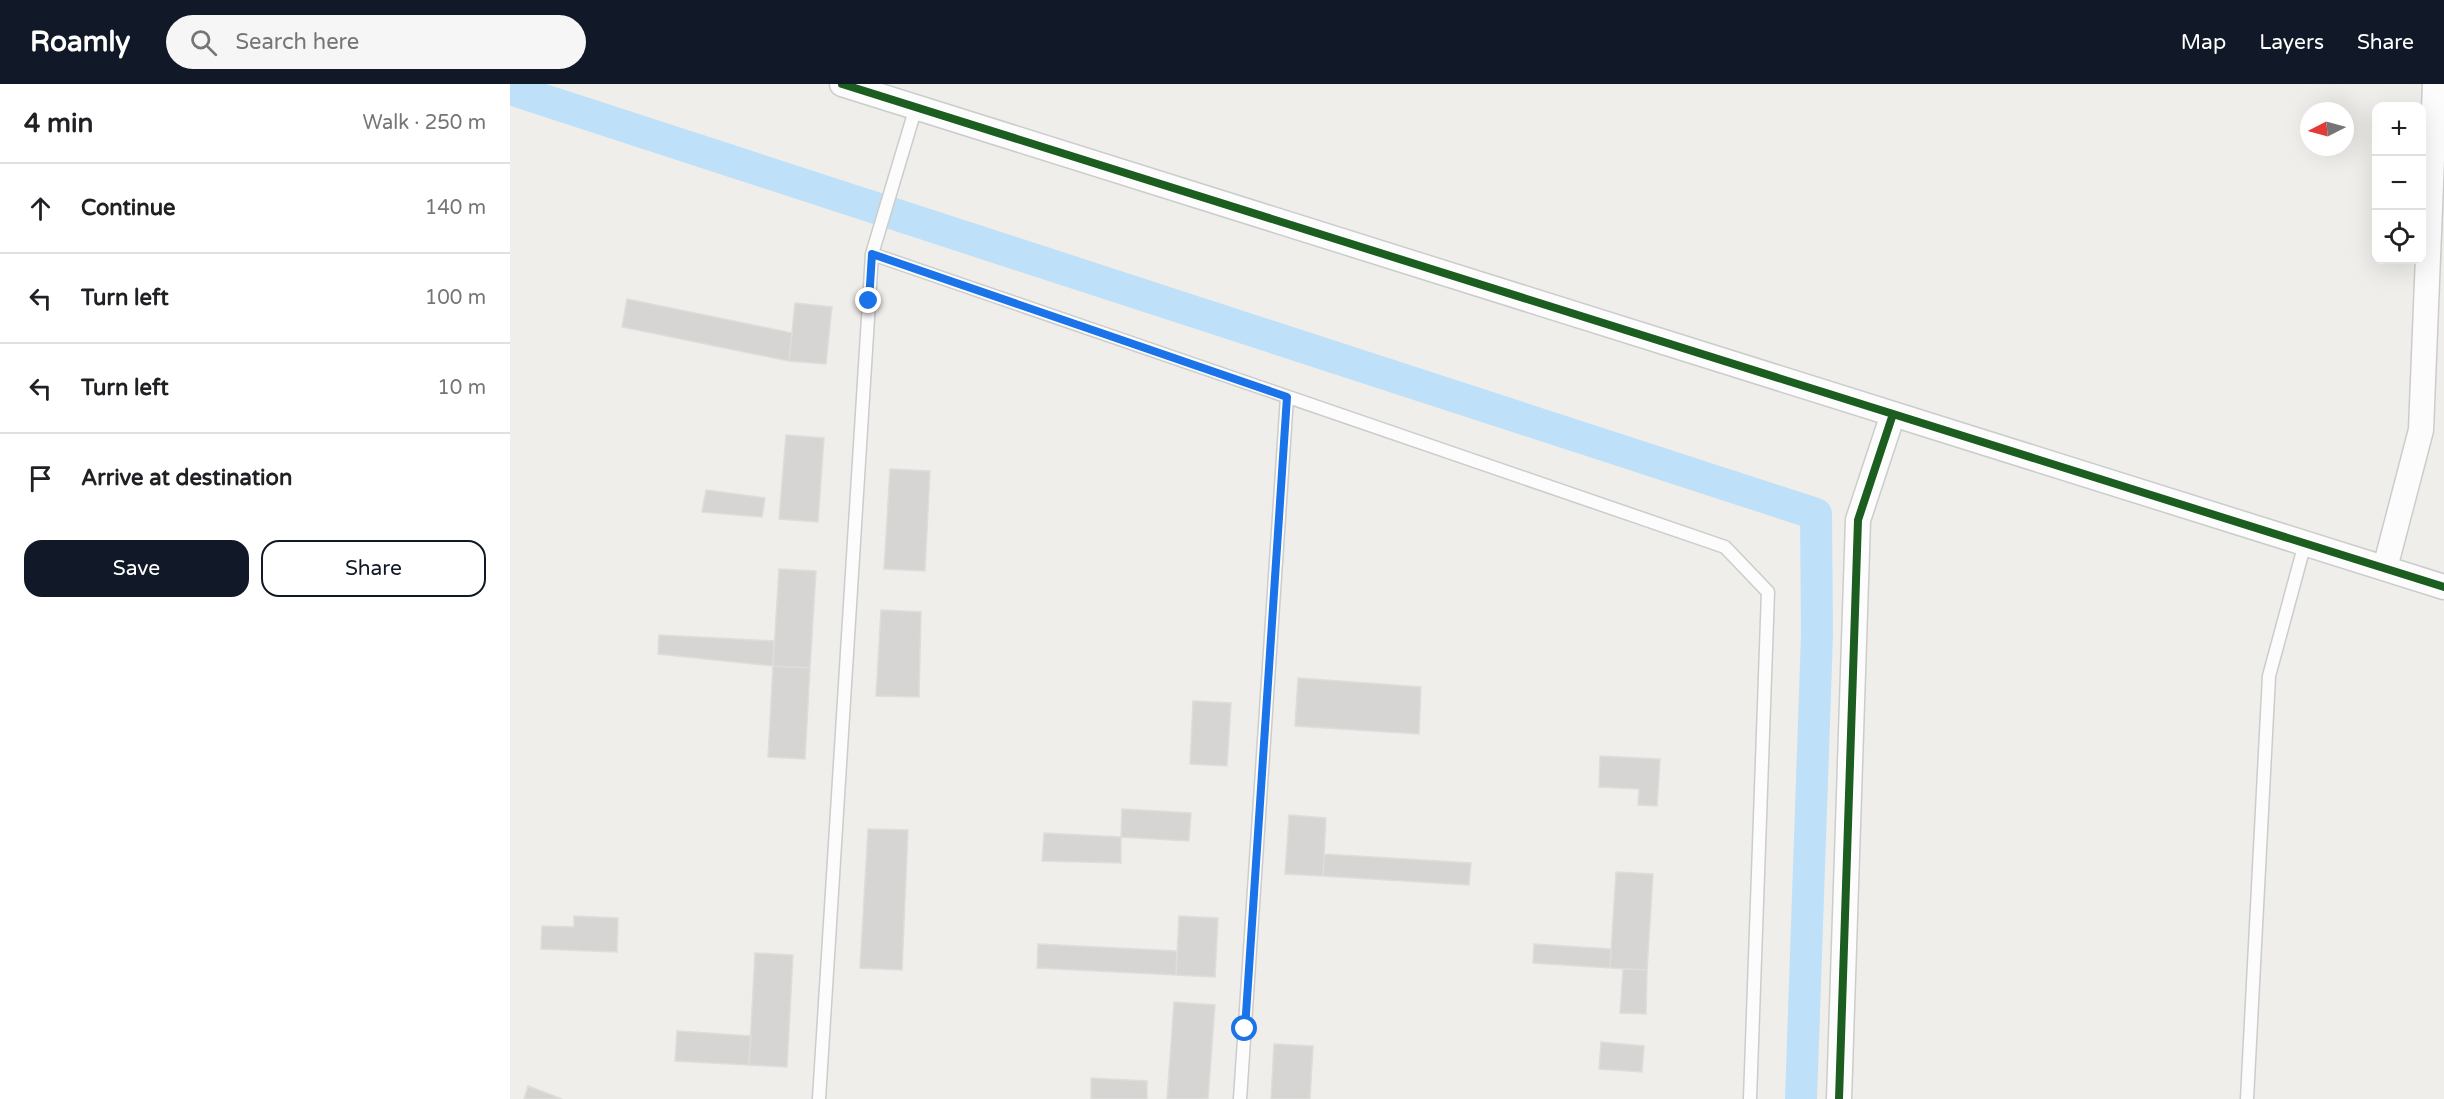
<!DOCTYPE html>
<meta charset="utf-8">
<style>
:root{--surface:#fff;--page:#f6f6f6;--text:#202124;--muted:#757577;--line:#e0e0e0;--accent:#111827}
body{margin:0;font-family:"Varela Round",sans-serif;background:var(--page);color:var(--text)}
.controls{position:absolute;right:18px;top:18px;display:grid;overflow:hidden;border-radius:12px;box-shadow:0 6px 24px #0002}
.controls button{width:54px;height:54px;display:grid;place-items:center;padding:0;border:0;border-bottom:2px solid var(--line);background:var(--surface);color:var(--text);font:30px sans-serif}
.compass{position:absolute;left:1790px;top:18px;width:54px;height:54px;border-radius:50%;background:var(--surface);box-shadow:0 6px 24px #0002;rotate:264deg}
.stop{position:absolute;width:18px;height:18px;margin:-14px;border:4px solid #1a73e8;border-radius:50%;background:#fff}
.stop.end{background:#1a73e8;border-color:#fff;box-shadow:0 2px 6px #0008}
.list{margin:0;padding:0;list-style:none}
h2{display:flex;justify-content:space-between;align-items:center;height:78px;margin:0;padding:0 24px;font-size:26px}
h2 small{font-size:20px;font-weight:400;color:var(--muted)}
.list li{display:grid;grid-template-columns:39px 1fr auto;gap:18px;align-items:center;box-sizing:border-box;height:90px;padding:0 24px;border-top:2px solid var(--line)}
.list b{display:block;font-size:22px;white-space:nowrap}
.list em{font-size:20px;font-style:normal;color:var(--muted)}
.actions{display:flex;gap:12px;padding:18px 24px}
.actions a{flex:1;padding:14px 0;border:2px solid var(--accent);border-radius:18px;text-align:center;font-size:21px;color:var(--accent)}
.actions .main{background:var(--accent);color:#fff}
.icon{flex:none;width:33px;height:33px;fill:none;stroke:currentColor;stroke-width:2;stroke-linecap:round;stroke-linejoin:round}
.map{position:relative;flex:none;width:1934px;height:1015px;overflow:hidden}
header{display:flex;align-items:center;gap:36px;box-sizing:border-box;height:84px;padding:0 30px;background:var(--accent);color:#fff}
header strong{font-size:28px}
nav{display:flex;gap:33px;margin-inline-start:auto;font-size:21px}
.search{width:420px;height:54px;background:var(--page);display:flex;align-items:center;gap:15px;box-sizing:border-box;padding:0 21px;border-radius:33px;color:var(--muted);font-size:22px}
main{display:flex}
aside{flex:1;background:var(--surface)}
.map>svg:first-child{display:block}
.lines{fill:none;stroke-linecap:round;stroke-linejoin:round}
.canal{stroke:#bfe0f9;stroke-width:32}
.building{fill:#d6d5d3;stroke:#deddd9;stroke-width:1.5}
.service-casing{stroke:#cbcccc;stroke-width:15}
.minor-casing{stroke:#cbcccc;stroke-width:27}
.service{stroke:#fdfcfc;stroke-width:12}
.minor{stroke:#fdfcfc;stroke-width:24}
.cycleway-casing{stroke:#fff;stroke-width:11}
.cycleway{stroke:#1b5e20;stroke-width:8}
.route{stroke:#1a73e8;stroke-width:8}
</style>
<header>
<strong>Roamly</strong>
<div class="search"><svg class="icon" aria-label="search" viewBox="0 0 24 24"><circle cx="10" cy="10" r="6"/><path d="M15 15l6 6"/></svg>Search here</div>
<nav><a>Map</a><a>Layers</a><a>Share</a></nav>
</header>
<main>
<aside>
<h2>4 min<small>Walk · 250 m</small></h2>
<ul class="list">
<li><svg class="icon" aria-label="ahead" viewBox="0 0 24 24"><path d="M12 20V5M6 11l6-6 6 6"/></svg><div><b>Continue</b></div><em>140 m</em></li>
<li><svg class="icon" aria-label="left" viewBox="0 0 24 24"><path d="M17 20v-9H6M10 6l-5 5 5 5"/></svg><div><b>Turn left</b></div><em>100 m</em></li>
<li><svg class="icon" aria-label="left" viewBox="0 0 24 24"><path d="M17 20v-9H6M10 6l-5 5 5 5"/></svg><div><b>Turn left</b></div><em>10 m</em></li>
<li><svg class="icon" aria-label="arrive" viewBox="0 0 24 24"><path d="M6 21V4h12l-3 4 3 4H6"/></svg><div><b>Arrive at destination</b></div></li>
</ul>
<div class="actions"><a class="main">Save</a><a>Share</a></div>
</aside>
<div class="map">
<svg width="1934" height="1015" viewBox="0 0 1934 1015">
<rect width="100%" height="100%" fill="#efeeea"/>
<g class="lines">
<path class="canal" d="M0,5l1306,425 1,121 -16,464"/>
</g>
<path class="building" d="M117,215l165,34 -3,28 -167,-34z
M285,219l37,4 -6,57 -37,-3z
M276,351l38,3 -6,84 -39,-3z
M380,385l40,2 -5,100 -41,-2z
M196,406l59,8 -3,19 -60,-5z
M269,485l37,2 -6,97 -37,-2z
M371,526l40,2 -2,85 -43,-1z
M149,551l115,6 -1,25 -115,-12z
M263,582l37,2 -5,91 -37,-2z
M788,594l123,9 -2,47 -124,-8z
M683,617l38,2 -4,63 -37,-2z
M1090,672l60,3 -3,47 -19,-1 1,-16 -40,-2z
M612,725l69,4 -2,28 -68,-4z
M779,731l37,3 -3,58 -38,-2z
M358,745l40,1 -6,140 -42,-2z
M534,749l77,4v26l-79,-2z
M814,770l147,9 -2,22 -146,-9z
M1106,788l37,2 -6,96 -37,-2z
M64,832l44,2 -1,34 -76,-3 1,-23 32,1z
M669,832l39,2 -3,59 -39,-2z
M528,860l139,7 -1,24 -139,-7z
M1024,860l77,5 -1,19 -77,-5z
M245,869l38,2 -6,112 -38,-2z
M1113,885l24,1 -1,44 -26,-1z
M664,918l41,3 -7,94h-41z
M167,947l74,5 -2,29 -74,-4z
M1091,958l43,4 -2,26 -43,-3z
M764,960l39,2 -3,53h-39z
M581,994l56,3v18h-56z
M18,1002l34,13h-38z"/>
<g class="lines">
<defs>
<path id="service" d="M362,170l853,293 43,45 -18,507
M309,1015l53,-845 44,-147
M730,1015l47,-702
M1737,1015l22,-423 36,-133"/>
<path id="minor" d="M332,0l1602,503
M1875,484l36,-138 14,-346
M1329,1015l19,-579 35,-106"/>
</defs>
<use href="#service" class="service-casing"/>
<use href="#minor" class="minor-casing"/>
<use href="#service" class="service"/>
<use href="#minor" class="minor"/>
<defs>
<path id="cycleway" d="M332,0l1602,503
M1329,1015l19,-579 35,-106"/>
</defs>
<use href="#cycleway" class="cycleway-casing"/>
<use href="#cycleway" class="cycleway"/>
</g>
<g class="lines">
<path class="route" d="M359,217l3,-47 415,143 -42,632"/>
</g>
</svg>
<div class="controls">
<button>+</button>
<button>−</button>
<button><svg class="icon" aria-label="locate" viewBox="0 0 24 24"><circle cx="12" cy="12" r="6"/><path d="M12 2v4M12 18v4M2 12h4M18 12h4"/></svg></button>
</div>
<svg class="compass" viewBox="-18 -18 36 36"><path d="M0-13l5 13h-10z" fill="#e53935"/><path d="M0 13l5-13h-10z" fill="#757577"/></svg>
<div class="stop" style="left:735px;top:945px"></div>
<div class="stop end" style="left:359px;top:217px"></div>
</div>
</main>
